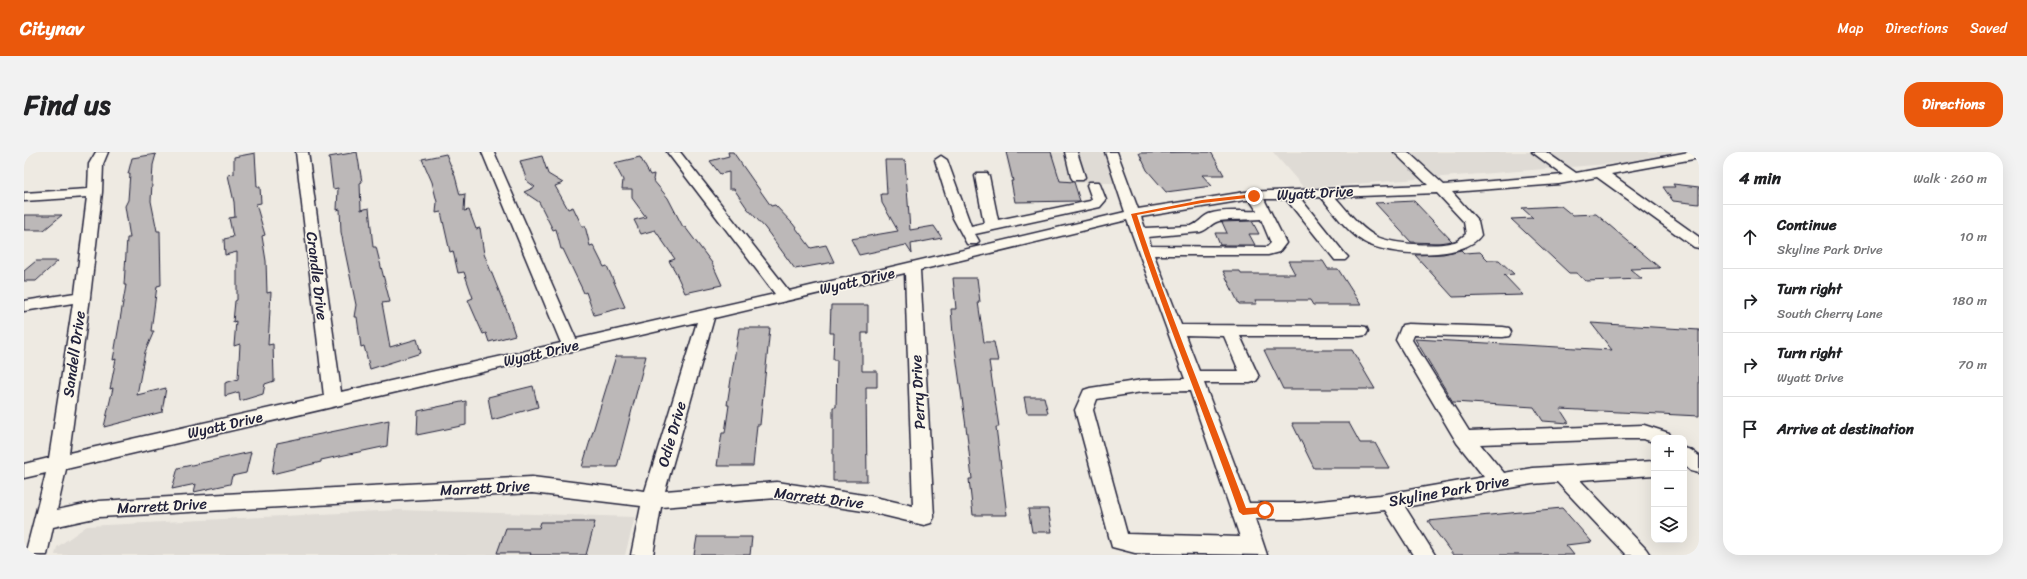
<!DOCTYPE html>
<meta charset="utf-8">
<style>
:root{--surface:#fff;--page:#f2f2f2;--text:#202124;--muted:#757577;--line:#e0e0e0;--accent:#ea580c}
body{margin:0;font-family:Sriracha,sans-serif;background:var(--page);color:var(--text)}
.controls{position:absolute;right:12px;bottom:12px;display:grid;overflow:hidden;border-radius:8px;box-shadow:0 4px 16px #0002}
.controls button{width:36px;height:36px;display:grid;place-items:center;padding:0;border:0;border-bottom:1px solid var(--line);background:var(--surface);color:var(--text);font:20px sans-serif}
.stop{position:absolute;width:12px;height:12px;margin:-9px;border:3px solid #ea580c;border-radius:50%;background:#fff}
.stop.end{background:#ea580c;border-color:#fff;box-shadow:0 1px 4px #0008}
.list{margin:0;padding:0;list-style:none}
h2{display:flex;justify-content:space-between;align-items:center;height:52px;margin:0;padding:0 16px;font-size:17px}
h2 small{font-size:13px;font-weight:400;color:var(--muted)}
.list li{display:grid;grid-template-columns:26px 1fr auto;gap:12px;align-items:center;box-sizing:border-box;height:64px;padding:0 16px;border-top:1px solid var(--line)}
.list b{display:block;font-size:15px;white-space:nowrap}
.list p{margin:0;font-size:13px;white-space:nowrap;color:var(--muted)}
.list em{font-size:13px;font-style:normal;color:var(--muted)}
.icon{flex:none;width:22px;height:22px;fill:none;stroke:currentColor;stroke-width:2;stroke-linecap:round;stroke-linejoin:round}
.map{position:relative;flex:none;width:1675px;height:403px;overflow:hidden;border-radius:16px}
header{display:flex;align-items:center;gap:24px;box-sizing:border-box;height:56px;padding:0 20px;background:var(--accent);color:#fff}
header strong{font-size:19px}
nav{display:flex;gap:22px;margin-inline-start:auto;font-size:14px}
.intro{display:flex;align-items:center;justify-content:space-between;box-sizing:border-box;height:96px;padding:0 24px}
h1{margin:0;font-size:28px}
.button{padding:10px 18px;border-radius:16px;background:var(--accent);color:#fff;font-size:14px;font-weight:700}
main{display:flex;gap:24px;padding:0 24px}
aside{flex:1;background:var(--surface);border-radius:16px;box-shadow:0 4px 16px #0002}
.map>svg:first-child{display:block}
.built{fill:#dfdbd5}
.building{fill:#bcb8b8;stroke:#22223b}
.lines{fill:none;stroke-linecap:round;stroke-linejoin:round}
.minor-casing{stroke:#22223b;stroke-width:3}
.minor{fill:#fbf7ec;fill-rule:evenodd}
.route{fill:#ea580c}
.labels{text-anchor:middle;stroke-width:3;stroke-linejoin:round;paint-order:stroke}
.street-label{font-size:15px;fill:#22223b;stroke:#fbf7ec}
</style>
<header>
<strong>Citynav</strong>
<nav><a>Map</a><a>Directions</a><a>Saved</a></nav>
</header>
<div class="intro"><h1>Find us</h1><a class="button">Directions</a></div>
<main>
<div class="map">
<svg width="1675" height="403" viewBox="0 0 1675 403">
<rect width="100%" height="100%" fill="#eeeae2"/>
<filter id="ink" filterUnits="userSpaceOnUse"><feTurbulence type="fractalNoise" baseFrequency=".025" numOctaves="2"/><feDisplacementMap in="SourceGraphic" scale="8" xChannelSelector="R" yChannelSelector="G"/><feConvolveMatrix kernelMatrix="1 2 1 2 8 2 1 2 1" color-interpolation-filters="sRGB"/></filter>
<g filter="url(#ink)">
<path class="built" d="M981,0h100l11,31 -105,-1z
M1249,0h401l-53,11 -317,25z
M374,358l237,7 -10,38h-570l2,-8 30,-21z"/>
<path class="building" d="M333,0l5,30 -2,1 1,27 8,-2 4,39h3l14,55 -8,1 8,44 27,-8 4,14 -51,16 -6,-23 -3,1 -4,-30h-3l2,-12 -15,-73 -1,-23 -3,1 1,-22 -5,1 -4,-32z
M704,0h5l38,54 4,-1 18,19 18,24 15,-3 8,17 -39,7 -30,-41 -18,-20 -13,-19h-5v-17l-9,2 -10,-13 19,-5z
M982,0h45l9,29 14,1 6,19 -65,1 -4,-21h2z
M1170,0h17l13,23h-22l10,11 -46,6 -19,-22 -8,-17z
M231,1l2,34h3l1,16 -5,1 9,31 -3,1 4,25 1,32 4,-1 -3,53 5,-1 1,34v3l-9,3 -2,10 -23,7 -1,-9 -14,4v-13l13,-4 2,-35 -6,2 2,-25 -3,1 2,-21 2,-1v-48l-12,3 -1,-16 9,-2 -4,-19 6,-1 -1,-15 -6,-27 6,-1v-17z
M132,2l-3,11 -2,36 6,30h3l1,54 -4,1 -6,45h3l-9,21 -8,43 29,-7 -4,24 -58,15 9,-39 -3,1 6,-30 -3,1 13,-75h-2l3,-47h3l-5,-32 3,-6 2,-27 -2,1 4,-16z
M422,2l9,22 5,19 5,-1 -1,17 5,-1 7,19 4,-1 4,26 23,57 8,24 -26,7 -3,-9 -3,1 -15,-34 5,-2 -9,-26 -6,1 -5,-22 -3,1 -9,-40 -5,1 1,-11 -5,-20 -10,-23z
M518,4l6,18 15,9 -8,3 13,23 5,-2 9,19h3l5,20 3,-1 11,22 3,-1 18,41 -31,8 -8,-23 -2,1 -21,-44h-2l-5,-20 -3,1 -14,-28 -15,-10 11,-5 -8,-6 -7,-20z
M616,5l10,18 4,-1 -1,6 15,18 15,29h2l27,36 10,22 -37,8 -10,-22 -6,-10 6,-2 -20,-29 -14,4 -7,-14 12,-3 -14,-19v-9h-10l1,-9 -9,-17z
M861,8h20l5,70 24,-4 8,12 -31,6 1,10 -6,-9 -47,10 -8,-16 47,-8 -16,-28 -1,-9h6z
M1649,32l26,3v17l-26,-3 -10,-14h12z
M1390,49l38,40 -13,2 -28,-1 -36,-39z
M1537,54l11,9 24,-1 64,54 -30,1 12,10 -56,2 -10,-8h-7l-58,-54 22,-1 -11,-10z
M0,63h38l-18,15h-20z
M1228,69l7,13h-10l6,11h-35l-5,-12h12l-5,-11z
M1437,98l3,3 16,-1 8,8h11l15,14 -10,1 19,20 -70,2 -38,-42 28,-1z
M12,109h22l-22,20h-12v-10z
M1264,109h35l5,8h10l23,36h-48l-3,-5h-55l2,4h-18l-16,-33h17l1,3h54z
M929,126h24l3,24h-2l6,40h10l4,19h-9l10,66h-3l11,88h-34l-4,-36h3l-5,-45 -14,-100 -2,-25h5z
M807,153h37v28h-6v38h15v16h-11l1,94h-34v-74h3l1,-47h-4l1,-27h-4z
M1567,171l108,7v86l-139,-7 9,14 -26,-2 -9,-14 -81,-5 -38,-63 197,11z
M715,176h31l-10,97h-3l-4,41h-36l5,-33h3l4,-28h-2z
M1240,198h88l23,39h-92z
M592,204h30l-29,111h-35z
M509,234l5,21 -46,13 -4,-23z
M1000,245h20l4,16h-21z
M442,249v24l-49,10 1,-24z
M365,268l-2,26 -66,14v2l-49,12 5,-31z
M1268,271h57l11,20h15l14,25h-75z
M227,300l-5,21 -14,3 -2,8 -36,8 2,-8 -24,5 6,-21z
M1538,356l30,34 -26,3 8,10h-121l-25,-34z
M1004,357h20l4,23h-20z
M517,370h54l-9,33h-56l1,-2h-34l9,-25h33z
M673,385h55l-2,18h-56z"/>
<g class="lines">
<defs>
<path id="minor" d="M72,0h12l-5,12 -1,28 -12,105 -21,156 255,-57 -28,-244h12l33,240 220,-49 -79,-191h12l82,187 199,-45 -108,-142h13l109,139 336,-79 -20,-60h12l21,57 107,-17 183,-7 -34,-33h14l36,33 119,-10 -31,-23h14l30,21 113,-21h10v6l-88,16 88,63v11l-5,-1 -97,-70 -38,7 -107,8 26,29 3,14c-17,26 -93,21 -117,7 -17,-10 -30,-30 -43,-45l-21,1 45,56 3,3 -3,3h-10l-49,-61h-22l22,44 -7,9 -11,3h-114l27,70 179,1 6,1 2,4 -2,4 -6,1h-120l19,41 -3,4 -6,2h-46l45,120h51l80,-8 104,-18 -27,-34 -61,-103 6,-15 6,-1 95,3 6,1 2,4 -2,4 -6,1 -89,-2 -2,5 57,91 175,-6 25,8 2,5h-17v4l-11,-3h-21l-142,5 24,29 28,-5 122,-7v14l-74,5 66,69 4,6h-24l-69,-73 -25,2 -127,23 30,48h-22l-28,-45 -85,9h-45l12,36 -132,-2 -23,-6 -37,-137 9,-20 6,-2 52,-8 43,-1 -58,-159 -207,50 14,247 -3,6 -7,2 -54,-13 -93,-14 -116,9 -8,48h-22l10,-49 -109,-13 -433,24 -46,10 -6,28h-22l21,-82 -22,5v-14l25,-6 24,-155 -49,8v-10l51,-8 12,-96 -63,4v-8l64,-4 1,-25zM1413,41l27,29 2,12c-3,2 -6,5 -9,7 -18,7 -66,3 -82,-5 -16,-9 -28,-26 -40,-39zM1221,48h5l7,11c-14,1 -34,-2 -48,3 -7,3 -11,10 -18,12l-46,2 -4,-11zM1237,67l10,24 -4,4 -116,-1 -3,-9 52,-5c8,-2 11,-9 19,-11 13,-2 28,-1 42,-2zM881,121l8,233 -43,-10 -93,-14 -112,9 49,-173zM673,170l-52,169 -113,-14 -433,24 -42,9 9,-41zM1161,183l39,1 15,35h-40zM1166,239l50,146 -113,-3 -34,-124 4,-11 45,-7z
M1041,0h12l8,25 -2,3h-10l-2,-3z
M917,4l6,4 24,66 13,-3 -9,-47 2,-3h10l2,3 9,44 92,-19 2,-2 -5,-14 2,-3h10l7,18 -6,7 -125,27 4,7 -2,3h-10l-14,-26 -18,-58z
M1660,296l7,2 8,6v17l-8,-2 -7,-6z"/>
</defs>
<use href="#minor" class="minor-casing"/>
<use href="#minor" class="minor"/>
</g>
</g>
<path class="route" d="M1230,42l2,3 -54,6 -65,12c32,99 73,195 109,293l19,-1 4,3 -4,3 -22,2 -4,-3c-35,-100 -76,-198 -108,-298l71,-14z"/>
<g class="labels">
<g class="street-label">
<text transform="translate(1291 41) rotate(-3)" y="5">Wyatt Drive</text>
<text transform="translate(293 124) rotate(83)" y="5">Crandle Drive</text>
<text transform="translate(833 129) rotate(-13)" y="5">Wyatt Drive</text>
<text transform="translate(517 201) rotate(-13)" y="5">Wyatt Drive</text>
<text transform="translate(50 202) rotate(-82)" y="5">Sandell Drive</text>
<text transform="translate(894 240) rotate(-93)" y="5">Perry Drive</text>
<text transform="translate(201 273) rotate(-13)" y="5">Wyatt Drive</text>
<text transform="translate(648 282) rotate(-74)" y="5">Odie Drive</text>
<text transform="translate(461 336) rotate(-3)" y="5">Marrett Drive</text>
<text transform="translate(1425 339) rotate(-10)" y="5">Skyline Park Drive</text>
<text transform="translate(795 346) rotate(7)" y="5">Marrett Drive</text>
<text transform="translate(138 354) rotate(-3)" y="5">Marrett Drive</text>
</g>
</g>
</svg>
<div class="controls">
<button>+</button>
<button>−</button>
<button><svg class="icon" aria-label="layers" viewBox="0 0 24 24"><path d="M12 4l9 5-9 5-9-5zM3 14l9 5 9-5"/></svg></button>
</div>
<div class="stop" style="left:1241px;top:358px"></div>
<div class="stop end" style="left:1230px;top:44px"></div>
</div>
<aside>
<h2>4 min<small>Walk · 260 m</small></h2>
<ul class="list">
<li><svg class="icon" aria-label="ahead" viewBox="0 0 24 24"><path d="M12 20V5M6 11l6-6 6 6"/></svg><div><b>Continue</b><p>Skyline Park Drive</p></div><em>10 m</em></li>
<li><svg class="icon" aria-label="right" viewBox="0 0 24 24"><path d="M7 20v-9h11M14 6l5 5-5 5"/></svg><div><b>Turn right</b><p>South Cherry Lane</p></div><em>180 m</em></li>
<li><svg class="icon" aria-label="right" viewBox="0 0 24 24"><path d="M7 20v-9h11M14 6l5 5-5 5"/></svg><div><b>Turn right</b><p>Wyatt Drive</p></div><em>70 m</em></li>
<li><svg class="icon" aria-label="arrive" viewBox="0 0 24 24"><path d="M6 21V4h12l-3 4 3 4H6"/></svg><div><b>Arrive at destination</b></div></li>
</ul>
</aside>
</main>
